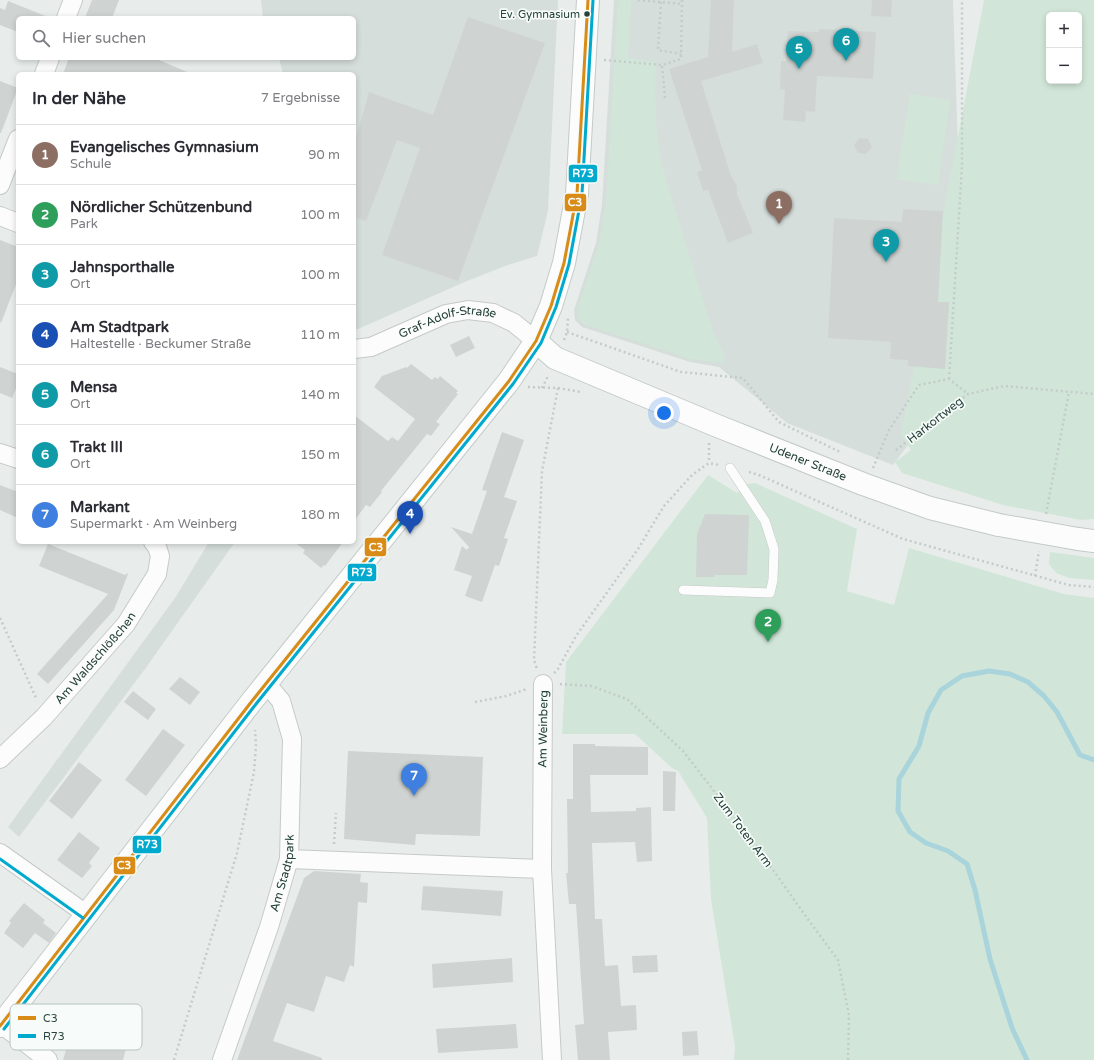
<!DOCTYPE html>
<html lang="de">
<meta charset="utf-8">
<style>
:root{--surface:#fff;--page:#f7f7f7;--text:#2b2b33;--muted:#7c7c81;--line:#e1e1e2;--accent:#b45309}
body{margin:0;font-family:"Varela Round",sans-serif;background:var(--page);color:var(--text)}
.controls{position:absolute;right:12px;top:12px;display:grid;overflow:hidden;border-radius:6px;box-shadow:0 2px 6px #0003}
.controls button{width:36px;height:36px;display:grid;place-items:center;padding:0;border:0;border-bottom:1px solid var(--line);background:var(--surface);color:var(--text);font:20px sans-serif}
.you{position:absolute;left:664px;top:413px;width:14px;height:14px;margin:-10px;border:3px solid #fff;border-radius:50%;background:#1a73e8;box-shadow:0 0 0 6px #1a73e833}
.badge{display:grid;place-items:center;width:26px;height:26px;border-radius:50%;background:var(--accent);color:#fff;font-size:13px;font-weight:700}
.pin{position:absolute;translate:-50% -33px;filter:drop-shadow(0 1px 2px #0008)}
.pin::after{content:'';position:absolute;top:21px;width:14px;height:12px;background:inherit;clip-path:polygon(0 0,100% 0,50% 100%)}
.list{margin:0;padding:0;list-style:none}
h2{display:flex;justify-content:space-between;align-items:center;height:52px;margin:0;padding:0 16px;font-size:17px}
h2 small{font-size:13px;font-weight:400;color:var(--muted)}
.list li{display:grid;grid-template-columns:26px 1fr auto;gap:12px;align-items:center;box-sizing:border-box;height:60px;padding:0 16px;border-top:1px solid var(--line)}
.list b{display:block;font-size:15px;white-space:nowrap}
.list p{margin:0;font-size:13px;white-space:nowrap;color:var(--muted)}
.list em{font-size:13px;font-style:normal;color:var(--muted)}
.icon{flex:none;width:22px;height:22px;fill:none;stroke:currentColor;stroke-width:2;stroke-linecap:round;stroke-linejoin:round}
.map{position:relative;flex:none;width:1094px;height:1060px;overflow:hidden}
.search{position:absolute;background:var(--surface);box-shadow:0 2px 6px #0003;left:16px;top:16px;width:340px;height:44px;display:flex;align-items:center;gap:10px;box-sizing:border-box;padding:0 14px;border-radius:6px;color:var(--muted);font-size:15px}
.panel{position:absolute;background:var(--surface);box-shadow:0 2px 6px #0003;left:16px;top:72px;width:340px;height:472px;border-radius:6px}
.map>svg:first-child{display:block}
.built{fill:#d6dedb}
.green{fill:#d1e6d8;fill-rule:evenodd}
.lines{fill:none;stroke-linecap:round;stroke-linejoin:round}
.stream{stroke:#a9d4db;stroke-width:5}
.building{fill:#cfd4d2}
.service-casing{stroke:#c5cac8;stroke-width:10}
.minor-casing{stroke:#c5cac8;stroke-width:20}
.secondary-casing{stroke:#c3cbc8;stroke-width:24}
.path{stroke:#c3ccca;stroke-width:2.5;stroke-dasharray:2 3;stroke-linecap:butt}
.service{stroke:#fcfcfc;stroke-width:9}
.minor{stroke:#fcfcfc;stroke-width:18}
.secondary{stroke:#fcfcfc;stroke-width:22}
.secondary-bridge-casing{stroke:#c3cbc8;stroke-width:24;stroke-linecap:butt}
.secondary-bridge{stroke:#fcfcfc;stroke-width:22}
.bus-1-casing{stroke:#f7fbf9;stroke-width:6}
.bus-2-casing{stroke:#f7fbf9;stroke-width:6}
.bus-1{stroke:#d88b17;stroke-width:3}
.bus-2{stroke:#00a9ce;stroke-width:3}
.bus-dot{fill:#24423a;stroke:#f7fbf9;stroke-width:1.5}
.labels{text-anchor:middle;stroke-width:3.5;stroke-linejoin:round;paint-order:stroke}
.bus-label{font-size:11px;fill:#24423a;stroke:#f7fbf9;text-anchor:end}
.street-label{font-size:12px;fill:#24423a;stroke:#f7fbf9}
.key{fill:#f7fbf9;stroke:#b8c4c0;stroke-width:1}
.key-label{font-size:11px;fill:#24423a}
.line-badge{stroke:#f7fbf9;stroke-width:1.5}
.badge-label{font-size:11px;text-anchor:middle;font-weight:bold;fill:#fff}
</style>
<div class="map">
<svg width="1094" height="1060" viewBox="0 0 1094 1060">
<rect width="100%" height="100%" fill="#e8edeb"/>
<path class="built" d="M261,0h297l-10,211 -11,45 -29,9 -41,16 -109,48h-4v-255h-71l-4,-16h75v-40h-91z
M614,0h339l7,205 -8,181 -59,79 -106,-42 -68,-56 -29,-5 -108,-35 -7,-7 -1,-10 22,-67 6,-39z
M209,542h26l-90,127 -126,168 -11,-10 167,-229z"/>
<path class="green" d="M618,0h13l-3,58 28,4c-1,27 -1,54 2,81 2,16 7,32 11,48l44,141 11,22 1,5 -3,4 -31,-4 -107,-35 -5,-5 -2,-9 22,-66 7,-40z
M984,0h110v519l-13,1 -78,-15 -101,-32 -7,-11 16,-12 -10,-15zM1049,15h30v66h-30z
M910,94l40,6 -12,85 -41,-6z
M708,475l29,18 10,-9 8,-1 102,46 -10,62 47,14 15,-57 155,46 30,4v462h-360l1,-13 -24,-148 -4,-81 -29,-47 -6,-3 -37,-34h-73l4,-72z
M1050,552l44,6v22l-25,-2 -13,-5 -7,-9z"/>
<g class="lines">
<path class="stream" d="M1027,1060l-15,-32 -22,-69 -15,-69 -8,-26 -19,-13 -22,-8 -16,-11 -12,-21 1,-32 20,-33 9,-33 13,-23 21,-14 27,-5 21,3 18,8 16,14 13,16 23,43 14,5"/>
</g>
<path class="building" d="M92,0h27l-7,18h-27z
M711,0h23l-2,52 25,-8 6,19 -62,18 30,95 6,10v8l16,39 -25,10 -20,-53 -5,1 -6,-19 5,-2 -33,-101 39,-12z
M872,0h20l-1,17 -20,-1z
M8,1l40,16v1h-30v14l-18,-7v-17l5,2z
M468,17l77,26 -87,238 -76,-26 38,-107 -23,-8 -31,81 -12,-4v-72l15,-53 64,23z
M819,29l57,3 -3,47 -56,-3 -2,36 -9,-1 -1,11 -22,-2 2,-30 -5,-1 1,-28h5l2,-30 31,1z
M69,58h85l38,16h-129z
M0,81l18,7 -17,45h-1z
M859,138l9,1 4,8 -6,7 -8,-1 -4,-8z
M903,209l40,2 -5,91h11l-4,67 -37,-3v-6l-18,-1 1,-17 -63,-4 6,-120 68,4z
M0,240l18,7v32l-17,44 -1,-1z
M469,336l6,12 -19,9 -6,-12z
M411,364l21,16 3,-3 3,2 2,-3 18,15 -2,2 2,1 -22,28 4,2 -9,12 -4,-2 -46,57 1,1 -12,15 -4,-2 -12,16v-106l34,26 4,-4 6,4 17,-22 -41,-32 8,-11 24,-9 1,1z
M0,367l18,7v10l-6,14 -12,-5z
M502,432l22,8 -20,57 13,4 -13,37 4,1 -9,27 -4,-1 -13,37 -17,-6 7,-20 -18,-6 8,-24 5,4 2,-3 -18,-20 21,7 15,-43 -5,-1z
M0,485l18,7v26l-18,-8z
M705,514l44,1 -2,60h-33l1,2h-19l1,-43z
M294,542h49l-18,24 -1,-1 -3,3 -18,-15 2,-3z
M48,544l77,31 2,-2 1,1 -14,36 -66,74 -11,-10 71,-80 -69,-28z
M180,677l20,15 -10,13 -21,-16z
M133,691l23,18 -8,11 -24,-18z
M163,729l22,16 -39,51 -21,-16z
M573,744h22v2l53,1v28h-58l1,37 45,-1v-3l15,-1 1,54 -15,1 -2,-20 -43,1 3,76h7l3,47 13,-1 3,41 15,-1 1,25 -29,2 2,28h-32l-3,-35 9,-1 -8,-120h-7l-3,-31h2l-1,-74h6z
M348,751l135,6 -3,79 -64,-2 -1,11 -71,-6z
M79,762l23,18 -30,39 -23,-18z
M663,771l13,1 -1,39h-12z
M79,832l21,16 -11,15 3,3 -10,12 -25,-18z
M314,871l47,3 -1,8 8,1 -1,20 -9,-1 -4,65 -4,-2 -6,17 -18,-6 -12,36 -27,-9 -14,38 49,17v2h-85l67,-182z
M423,886l80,5 -2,25 -80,-6z
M24,903l21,17 -2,3 13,10 -7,10 -14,-10 -12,15 -19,-15 7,-10 -2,-2z
M657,955l1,17 -25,1 -1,-17z
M512,958l1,24 -80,6 -1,-24z
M516,1024l2,24 -80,5 -2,-24z
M72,1029l55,16 -4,15h-60z
M697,1031l2,24 -16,1 -1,-24z"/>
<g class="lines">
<defs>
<path id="service" d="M683,590l87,3 3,-13 1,-31 -9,-28 -35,-53"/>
<g id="minor">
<path d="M66,18l7,-18"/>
<path d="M44,74l6,-16"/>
<path d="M0,185l18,-46"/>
<path d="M0,216l18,7"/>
<path id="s1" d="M354,349l17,-2 75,-33 22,-4 25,3 21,10 22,18"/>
<path d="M0,453l18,6"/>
<path d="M543,684l-1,185 10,191"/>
<path id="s2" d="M0,759l44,-42 82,-93 31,-50 3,-18 -3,-9 -4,-5"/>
<path d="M0,853l86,61"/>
<path d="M289,859l253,10"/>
<path d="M1,1024l47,36"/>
<path id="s3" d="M222,1060l47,-133 20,-68 3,-120 -11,-38 -15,-18"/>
</g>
<g id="secondary">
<path id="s4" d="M536,341l19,17 160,67 148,59 67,24 69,17"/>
<path d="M1078,539l16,2"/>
<path d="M0,1026l252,-325 257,-320 27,-40 15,-35 13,-43 13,-69 11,-194"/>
</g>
</defs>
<use href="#service" class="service-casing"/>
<use href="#minor" class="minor-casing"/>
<use href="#secondary" class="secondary-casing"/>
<path class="path" d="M638,0l44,4
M661,2l-3,48 23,4
M604,60l58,5
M665,98l-3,-33 19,-6 1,-59
M567,332l114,40 62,6 36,44 61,30
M564,340l3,-8 1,-14
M949,379l13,-213v-166
M528,387l30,1 -16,83 -8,189 3,9
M542,388l6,-12
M558,388l23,4
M709,443v20
M896,450l72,-56 36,-8 90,8
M873,468l16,-38 30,-45 30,-6 19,15
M749,472l10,3 144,64 166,46 25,2
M1046,514l23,-122
M1035,576l4,-25
M0,618l37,82
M554,673l4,-4 18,-33 62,-87 26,-43 28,-31 17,-12 10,2
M560,684l31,2 36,13 56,52 69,89 55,78 31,42 11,55 -1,45
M475,702l31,-6 21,-7
M334,844l2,-31
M174,1060l63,-207 17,-81 2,-27 -1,-15"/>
<use href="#service" class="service"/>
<use href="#minor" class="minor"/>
<use href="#secondary" class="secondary"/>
<defs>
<path id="secondary-bridge" d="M999,525l79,14"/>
</defs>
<use href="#secondary-bridge" class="secondary-bridge-casing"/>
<use href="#secondary-bridge" class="secondary-bridge"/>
<defs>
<path id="bus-1" d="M0,1026l252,-325 257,-320 27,-40 15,-35 13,-43 13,-69 11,-194"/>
<path id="bus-2" d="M0,859l83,59
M4,1029l252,-325 257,-320 28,-41 15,-36 13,-43 13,-70 11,-194"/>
</defs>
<use href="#bus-1" class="bus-1-casing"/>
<use href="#bus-2" class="bus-2-casing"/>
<use href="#bus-1" class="bus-1"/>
<use href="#bus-2" class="bus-2"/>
</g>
<circle class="bus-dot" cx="587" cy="14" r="3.5"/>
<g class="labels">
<g class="bus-label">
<text x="580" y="18">Ev. Gymnasium</text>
</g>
<g class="street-label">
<text dy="4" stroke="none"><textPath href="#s1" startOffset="99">Graf-Adolf-Straße</textPath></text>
<text transform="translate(935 420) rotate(-38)" y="4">Harkortweg</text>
<text dy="4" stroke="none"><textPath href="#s4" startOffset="299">Udener Straße</textPath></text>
<text dy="4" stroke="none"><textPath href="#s2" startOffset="139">Am Waldschlößchen</textPath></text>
<text transform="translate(543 729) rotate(-89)" y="4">Am Weinberg</text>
<text transform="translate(743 830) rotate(53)" y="4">Zum Toten Arm</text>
<text dy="4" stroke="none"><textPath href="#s3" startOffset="197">Am Stadtpark</textPath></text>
</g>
</g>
<rect x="10" y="1004" width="132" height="46" rx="6" class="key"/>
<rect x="18" y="1016" width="18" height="4" fill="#d88b17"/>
<rect x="18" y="1034" width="18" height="4" fill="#00a9ce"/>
<g class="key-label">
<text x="43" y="1022">C3</text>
<text x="43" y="1040">R73</text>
</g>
<g class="line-badge">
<rect x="568" y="164" width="30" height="19" rx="4" fill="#00a9ce"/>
<rect x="564" y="193" width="23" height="19" rx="4" fill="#d88b17"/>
<rect x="364" y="537" width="23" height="20" rx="4" fill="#d88b17"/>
<rect x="347" y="563" width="30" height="19" rx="4" fill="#00a9ce"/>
<rect x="132" y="835" width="30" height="19" rx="4" fill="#00a9ce"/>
<rect x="113" y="856" width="23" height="19" rx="4" fill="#d88b17"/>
</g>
<g class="badge-label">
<text x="583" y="177">R73</text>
<text x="575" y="206">C3</text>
<text x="376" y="551">C3</text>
<text x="362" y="576">R73</text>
<text x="147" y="848">R73</text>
<text x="124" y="869">C3</text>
</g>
</svg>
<div class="controls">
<button>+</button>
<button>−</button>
</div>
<div class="you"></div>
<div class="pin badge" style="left:779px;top:224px;background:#8d6e63">1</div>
<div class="pin badge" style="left:768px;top:642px;background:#2e9e5b">2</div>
<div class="pin badge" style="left:886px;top:262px;background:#0f9aa8">3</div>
<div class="pin badge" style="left:410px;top:534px;background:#1a4fb4">4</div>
<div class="pin badge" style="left:799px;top:69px;background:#0f9aa8">5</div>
<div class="pin badge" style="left:846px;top:61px;background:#0f9aa8">6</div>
<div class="pin badge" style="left:414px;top:796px;background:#3f7fe0">7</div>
<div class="search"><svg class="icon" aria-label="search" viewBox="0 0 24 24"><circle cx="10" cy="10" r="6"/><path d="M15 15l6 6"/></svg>Hier suchen</div>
<section class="panel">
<h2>In der Nähe<small>7 Ergebnisse</small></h2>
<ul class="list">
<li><span class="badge" style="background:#8d6e63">1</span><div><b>Evangelisches Gymnasium</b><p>Schule</p></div><em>90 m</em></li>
<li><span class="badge" style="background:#2e9e5b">2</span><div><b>Nördlicher Schützenbund</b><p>Park</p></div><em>100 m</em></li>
<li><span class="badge" style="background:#0f9aa8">3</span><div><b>Jahnsporthalle</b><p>Ort</p></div><em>100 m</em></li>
<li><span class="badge" style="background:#1a4fb4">4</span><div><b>Am Stadtpark</b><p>Haltestelle · Beckumer Straße</p></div><em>110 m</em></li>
<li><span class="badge" style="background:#0f9aa8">5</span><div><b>Mensa</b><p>Ort</p></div><em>140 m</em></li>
<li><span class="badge" style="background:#0f9aa8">6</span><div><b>Trakt III</b><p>Ort</p></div><em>150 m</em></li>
<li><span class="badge" style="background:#3f7fe0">7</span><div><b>Markant</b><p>Supermarkt · Am Weinberg</p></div><em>180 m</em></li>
</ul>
</section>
</div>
